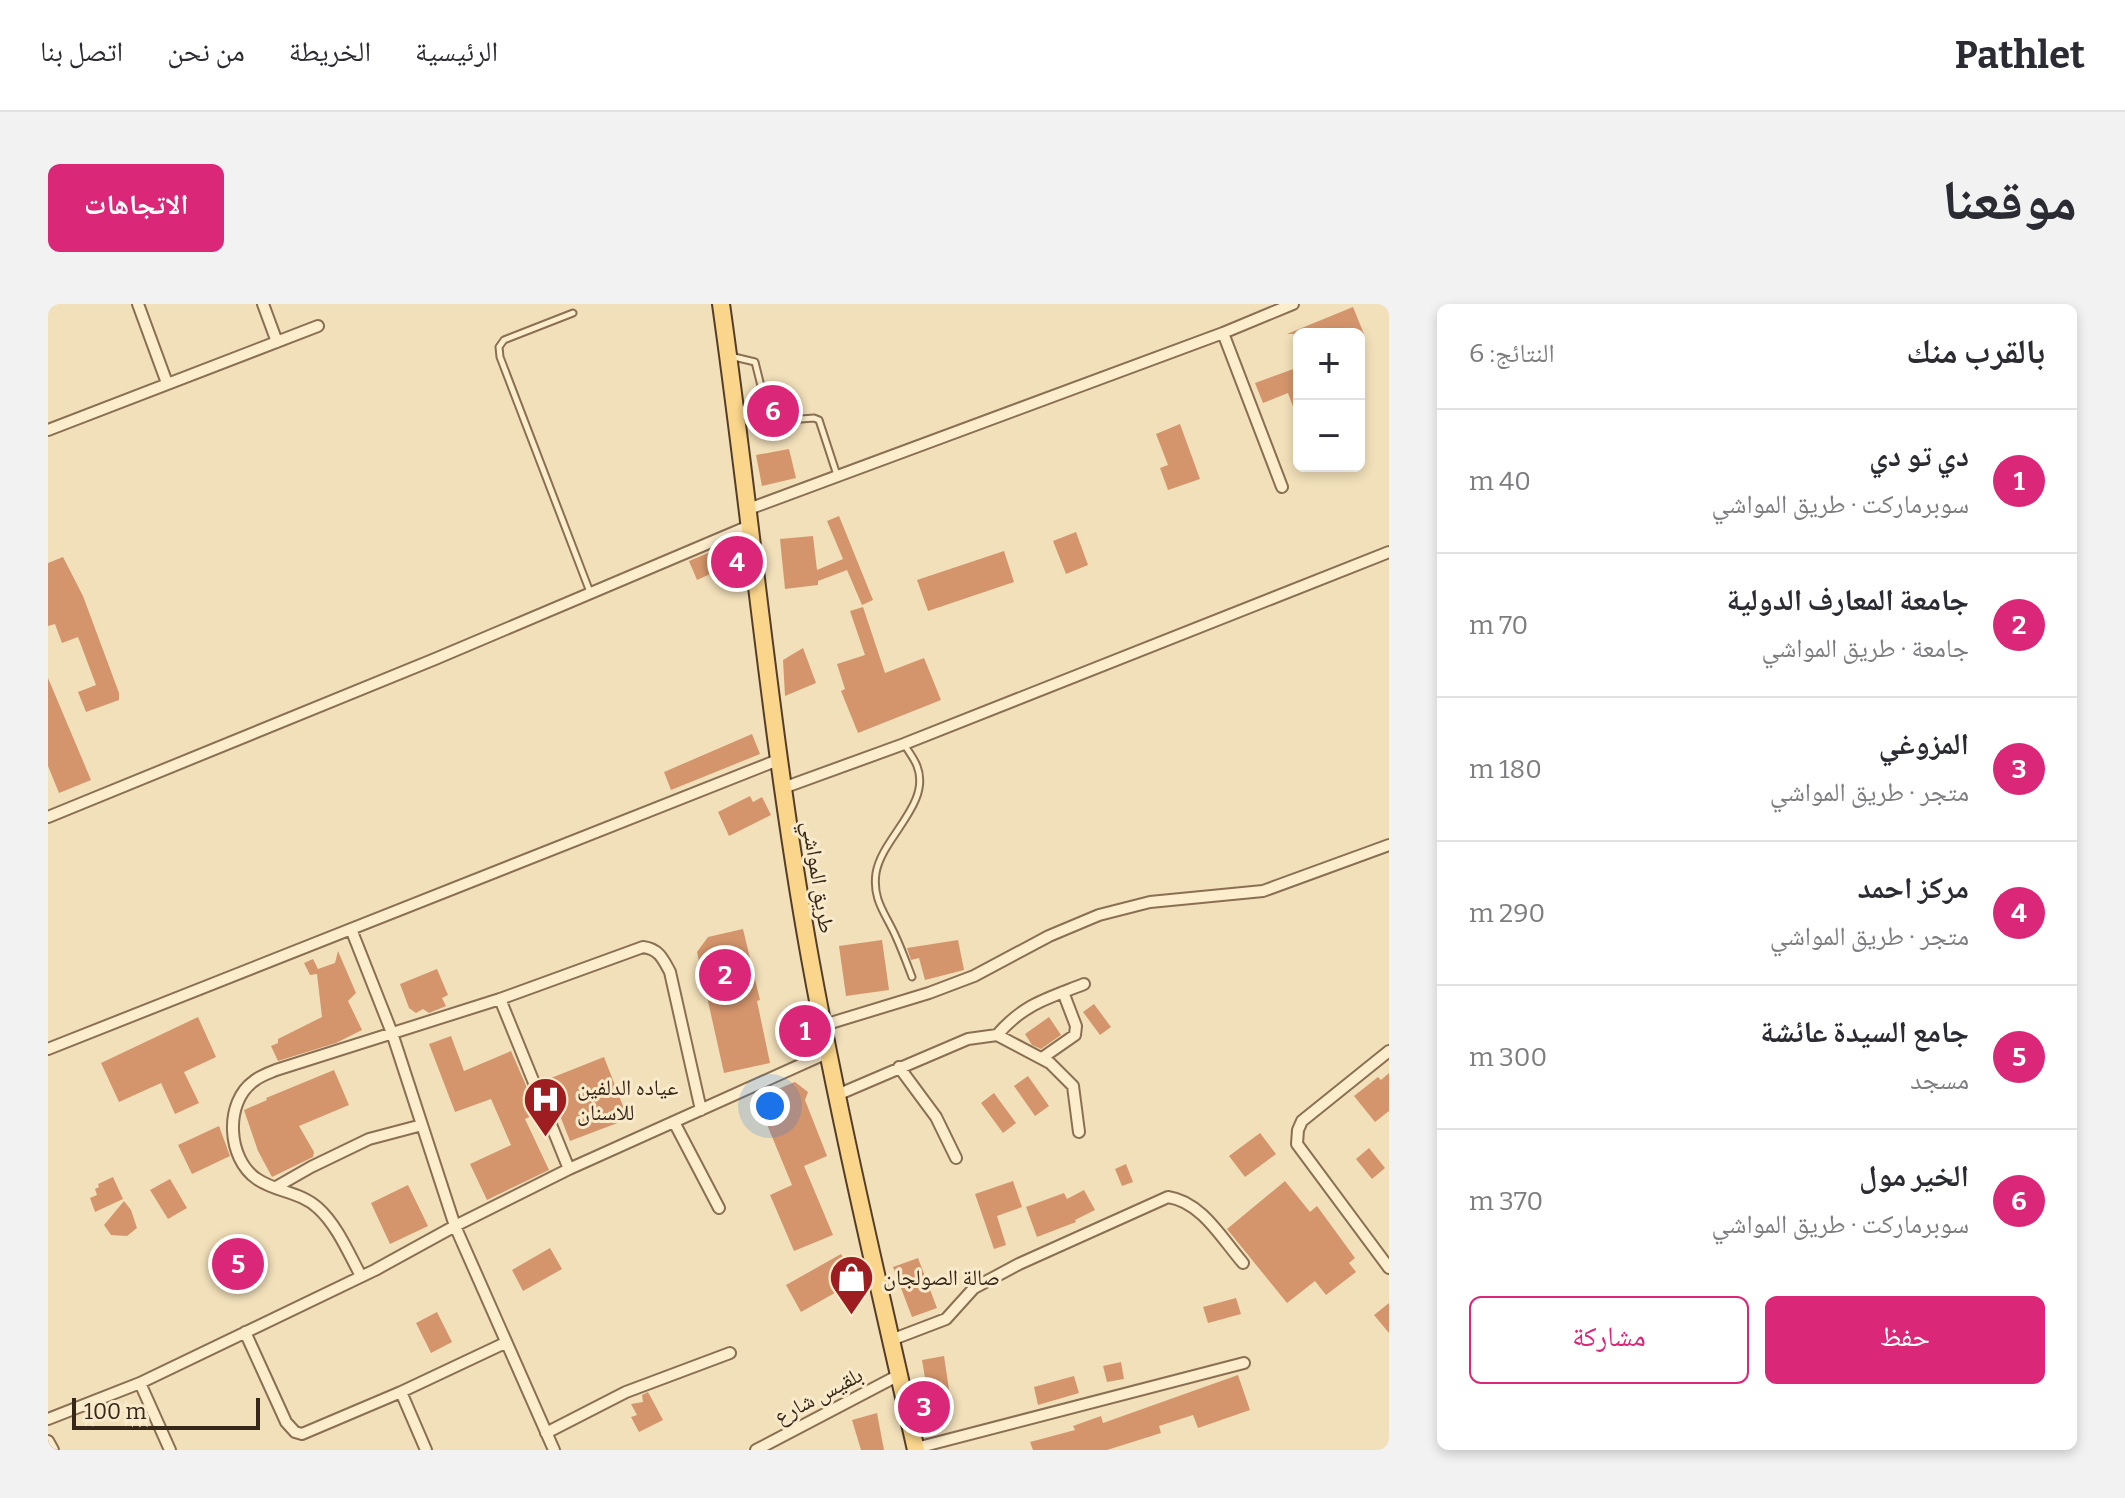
<!DOCTYPE html>
<html lang="ar">
<meta charset="utf-8">
<style>
:root{--surface:#fff;--page:#f2f2f3;--text:#2b2b33;--muted:#7c7c81;--line:#e1e1e2;--accent:#db2777}
body{margin:0;font-family:Bitter,"Noto Naskh Arabic",serif;background:var(--page);color:var(--text);direction:rtl}
.controls{position:absolute;right:24px;top:24px;display:grid;overflow:hidden;border-radius:12px;box-shadow:0 4px 12px #0003}
.controls button{width:72px;height:72px;display:grid;place-items:center;padding:0;border:0;border-bottom:2px solid var(--line);background:var(--surface);color:var(--text);font:40px sans-serif}
.scale{position:absolute;left:24px;bottom:20px;width:188px;box-sizing:border-box;padding-left:8px;border:4px solid #372719;border-top:0;font-size:22px;line-height:28px;white-space:nowrap;color:#372719;-webkit-text-stroke:6px #f8eaca;paint-order:stroke}
.you{position:absolute;left:722px;top:802px;width:28px;height:28px;margin:-20px;border:6px solid #fff;border-radius:50%;background:#1a73e8;box-shadow:0 0 0 12px #1a73e833}
.badge{display:grid;place-items:center;width:52px;height:52px;border-radius:50%;background:var(--accent);color:#fff;font-size:26px;font-weight:700}
.pin{position:absolute;translate:-50% -50%;border:4px solid #fff;box-shadow:0 2px 8px #0006}
.list{margin:0;padding:0;list-style:none}
h2{display:flex;justify-content:space-between;align-items:center;height:104px;margin:0;padding:0 32px;font-size:34px}
h2 small{font-size:26px;font-weight:400;color:var(--muted)}
.list li{display:grid;grid-template-columns:52px 1fr auto;gap:24px;align-items:center;box-sizing:border-box;height:144px;padding:0 32px;border-top:2px solid var(--line)}
.list b{display:block;font-size:30px;white-space:nowrap}
.list p{margin:0;font-size:26px;white-space:nowrap;color:var(--muted)}
.list em{font-size:26px;font-style:normal;color:var(--muted)}
.actions{display:flex;gap:16px;padding:24px 32px}
.actions a{flex:1;padding:18px 0;border:2px solid var(--accent);border-radius:12px;text-align:center;font-size:28px;color:var(--accent)}
.actions .main{background:var(--accent);color:#fff}
.map{position:relative;flex:none;width:1341px;height:1146px;overflow:hidden;direction:ltr;border-radius:12px}
header{display:flex;align-items:center;gap:48px;box-sizing:border-box;height:112px;padding:0 40px;background:var(--surface);border-bottom:2px solid var(--line)}
header strong{font-size:38px}
nav{display:flex;gap:44px;margin-inline-start:auto;font-size:28px}
.intro{display:flex;align-items:center;justify-content:space-between;box-sizing:border-box;height:192px;padding:0 48px}
h1{margin:0;font-size:56px}
.button{padding:20px 36px;border-radius:12px;background:var(--accent);color:#fff;font-size:28px;font-weight:700}
main{display:flex;gap:48px;padding:0 48px}
aside{flex:1;background:var(--surface);border-radius:12px;box-shadow:0 4px 12px #0003}
.map>svg:first-child{display:block}
.building{fill:#d4956c}
.lines{fill:none;stroke-linecap:round;stroke-linejoin:round}
.service-casing{stroke:#8a6f53;stroke-width:9}
.minor-casing{stroke:#8a6f53;stroke-width:14}
.primary-casing{stroke:#563d28;stroke-width:20}
.service{stroke:#fcedcd;stroke-width:5}
.minor{stroke:#fcedcd;stroke-width:10}
.primary{stroke:#fad68c;stroke-width:16}
.labels{text-anchor:middle;stroke-width:6;stroke-linejoin:round;paint-order:stroke}
.street-label{font-size:22px;fill:#372719;stroke:#f8eaca}
.poi-label{font-size:22px;fill:#372719;stroke:#f8eaca;text-anchor:start}
</style>
<header>
<strong>Pathlet</strong>
<nav><a>الرئيسية</a><a>الخريطة</a><a>من نحن</a><a>اتصل بنا</a></nav>
</header>
<div class="intro"><h1>موقعنا</h1><a class="button">الاتجاهات</a></div>
<main>
<aside>
<h2>بالقرب منك<small>النتائج: 6</small></h2>
<ul class="list">
<li><span class="badge">1</span><div><b>دي تو دي</b><p>سوبرماركت · طريق المواشي</p></div><em>40 m</em></li>
<li><span class="badge">2</span><div><b>جامعة المعارف الدولية</b><p>جامعة · طريق المواشي</p></div><em>70 m</em></li>
<li><span class="badge">3</span><div><b>المزوغي</b><p>متجر · طريق المواشي</p></div><em>180 m</em></li>
<li><span class="badge">4</span><div><b>مركز احمد</b><p>متجر · طريق المواشي</p></div><em>290 m</em></li>
<li><span class="badge">5</span><div><b>جامع السيدة عائشة</b><p>مسجد</p></div><em>300 m</em></li>
<li><span class="badge">6</span><div><b>الخير مول</b><p>سوبرماركت · طريق المواشي</p></div><em>370 m</em></li>
</ul>
<div class="actions"><a class="main">حفظ</a><a>مشاركة</a></div>
</aside>
<div class="map">
<svg width="1341" height="1146" viewBox="0 0 1341 1146">
<rect width="100%" height="100%" fill="#f2e0ba"/>
<path class="building" d="M1305,3l11,27h-77z
M1251,63v53h-1l-10,-27 -25,10 -8,-20z
M1132,120l20,55 -32,11 -8,-22 8,-3 -12,-31z
M741,145l7,29 -34,8 -6,-31z
M791,212l34,84 -11,5 -15,-35 -29,11v4l-33,4 -5,-50 33,-3 4,34 26,-11 -16,-38z
M1028,228l12,33 -22,9 -13,-33z
M672,244l8,18 -31,14 -8,-19z
M956,247l10,31 -86,29 -11,-31z
M15,253l20,39 36,97v7l-33,12 -8,-20 18,-7 -18,-48 -16,6 -7,-19 -7,2v-63z
M815,303l22,66 39,-15 17,42 -83,33 -17,-42 4,-2 -8,-25 28,-9 -15,-44z
M755,344l13,35 -31,13 -2,-36z
M0,374l43,102 -32,13 -11,-27z
M704,430l8,20 -89,36 -7,-18z
M702,492l3,6 9,-5 9,18 -42,21 -11,-24z
M695,625l17,71 -3,1 13,62 -46,10 -27,-121 11,-15z
M834,636l7,50 -43,6 -7,-50z
M910,636l6,30 -39,10 -6,-22 -8,2 -4,-12z
M290,647l18,42 -8,8 14,29 -26,13 -58,18 -7,-15 7,-3v-4l44,-22 -5,-43 -7,1 -6,-12 9,-4 5,10 17,-6z
M389,665l11,26 -6,3 4,8 -17,7 -6,-4 -7,4 -7,-5 -9,-24z
M1046,700l17,23 -11,8 -17,-23z
M150,713l18,40 -32,15 15,31 -24,11 -14,-31 -42,19 -18,-39z
M1001,713l12,18 -20,14 -9,-4 -7,-11z
M403,732l13,35 47,-20 27,62 -13,6 24,51 -62,30 -17,-36 41,-19 -20,-46 -36,13 -26,-68z
M556,753l24,62 -58,22 -24,-61z
M286,766l15,35 -50,21 15,26 -1,5 -41,20 -14,-26 -14,-41 23,-10 -1,-2z
M1341,769v38l-14,11 -21,-26 24,-19 3,3z
M980,772l21,30 -14,10 -21,-30z
M747,778l13,10 -3,8 22,56 -23,10 29,69 -39,16 -24,-56 22,-10 -36,-87z
M946,789l22,30 -13,10 -22,-30z
M171,822l11,30 -38,18 -14,-29z
M1212,829l16,21 -31,23 -16,-21z
M1321,844l16,20 -13,11 -16,-20z
M1078,860l7,18 -11,4 -7,-17z
M65,873l10,22 -28,13 -5,-14 7,-3 -2,-6 4,-2 -1,-3z
M122,875l17,29 -19,11 -18,-29z
M965,877l9,26 -25,9 9,29 -12,4 -19,-55z
M1237,877l25,31 7,-6 38,52 -6,5 7,9 -30,23 -11,-14 -28,22 -60,-74z
M360,881l20,41 -38,18 -19,-41z
M1036,886l11,20 -20,10 1,2 -39,15 -11,-30 38,-14 3,6z
M76,897l7,9 6,18 -10,8 -16,-1 -7,-10z
M502,944l12,21 -39,22 -11,-21z
M793,950l15,27 -55,31 -15,-27z
M870,954l19,50 -25,9 -19,-50z
M1188,994l5,16 -33,9 -5,-16z
M1341,999v30l-15,-18z
M389,1008l15,30 -21,11 -15,-30z
M896,1052l7,47 -21,4 -8,-47z
M1073,1058l3,17 -17,3 -4,-16z
M1190,1071l12,35 -52,18 -5,-13 -34,11 2,7 -54,17h-74l-3,-8 45,-12 -2,-4 28,-10 2,7z
M1026,1072l5,17 -41,12 -4,-18z
M600,1088l15,28 -24,12 -8,-15 6,-2 -6,-11 12,-2 -1,-7z
M829,1109l7,37h-23l-9,-30z"/>
<g class="lines">
<defs>
<path id="service" d="M525,9l-69,27 -5,7 1,10 90,235
M682,52l25,6 6,24 -2,20
M690,105h16l5,-3 16,15 39,-3 5,2 18,55
M856,440c4,7 10,14 13,22 15,38 -35,71 -41,107 -4,27 10,41 20,64 6,13 11,27 16,40"/>
<path id="minor" d="M90,0l29,79
M215,0l14,38
M1175,29l59,154
M0,126l270,-104
M698,206l477,-177 70,-29
M735,484l121,-44 485,-192
M0,513l387,-158 314,-133
M303,625l41,104 63,193 99,224
M452,695l69,170
M776,721l105,-32 45,-17 75,-40 50,-21 51,-13 113,-11 126,-46
M949,731c27,-31 49,-36 87,-51
M0,745l730,-289
M1341,747l-87,70 -4,9 -1,14 92,124
M994,754l33,-23 1,-9 -13,-34
M851,763l37,50 20,41
M789,791l131,-56 29,-4 53,28 23,23 6,46
M626,818l45,86
M228,883l35,-20 58,-28 53,-14
M313,972c-12,-22 -24,-51 -43,-68 -17,-16 -42,-16 -61,-29 -30,-20 -33,-77 -3,-98 6,-5 15,-8 22,-11l224,-71 143,-52c16,2 20,12 27,25l31,138
M197,1028l41,90 9,10 7,2 99,-42 104,-49
M843,1036l55,-21 28,-31 45,-24 149,-67c34,5 54,42 75,66
M92,1079l30,67
M353,1088l25,58
M0,1115l92,-36 235,-113 80,-44 114,-57 260,-117
M498,1129l80,-41 104,-39
M0,1137l5,9
M868,1144l328,-85
M708,1146l143,-75"/>
<path id="primary" d="M673,0c31,218 50,438 89,654 30,165 69,328 106,492"/>
</defs>
<use href="#service" class="service-casing"/>
<use href="#minor" class="minor-casing"/>
<use href="#primary" class="primary-casing"/>
<use href="#service" class="service"/>
<use href="#minor" class="minor"/>
<use href="#primary" class="primary"/>
</g>
<defs>
<symbol id="hospital-pin" viewBox="-11 -11 22 30"><path d="M0 17L-7.5 6A9.5 9.5 0 1 1 7.5 6Z" fill="#9e1d21" stroke="#f8eaca"/><path d="M-5-5h3v3.5h4V-5h3V5h-3V1.5h-4V5h-3Z" fill="#fff"/></symbol>
<symbol id="shop-pin" viewBox="-11 -11 22 30"><path d="M0 17L-7.5 6A9.5 9.5 0 1 1 7.5 6Z" fill="#9e1d21" stroke="#f8eaca"/><path d="M-5-2.5h2.3a2.7 3.5 0 0 1 5.4 0H5L5.5 6h-11ZM-1.5-2.5h3a1.5 2.3 0 0 0-3 0Z" fill="#fff"/></symbol>
</defs>
<g fill-rule="evenodd">
<use href="#hospital-pin" x="472" y="770" width="51" height="69"/>
<use href="#shop-pin" x="778" y="948" width="51" height="69"/>
</g>
<g class="labels">
<g class="street-label">
<text transform="translate(771 573) rotate(81)" y="8">طريق المواشي</text>
<text transform="translate(770 1091) rotate(-28)" y="8">بلقيس شارع</text>
</g>
<g class="poi-label">
<text x="529" y="791">عياده الدلفين<tspan x="529" dy="25">للاسنان</tspan></text>
<text x="835" y="981">صالة الصولجان</text>
</g>
</g>
</svg>
<div class="controls">
<button>+</button>
<button>−</button>
</div>
<div class="scale">100 m</div>
<div class="you"></div>
<div class="pin badge" style="left:757px;top:727px">1</div>
<div class="pin badge" style="left:677px;top:671px">2</div>
<div class="pin badge" style="left:876px;top:1103px">3</div>
<div class="pin badge" style="left:689px;top:258px">4</div>
<div class="pin badge" style="left:190px;top:960px">5</div>
<div class="pin badge" style="left:725px;top:107px">6</div>
</div>
</main>
